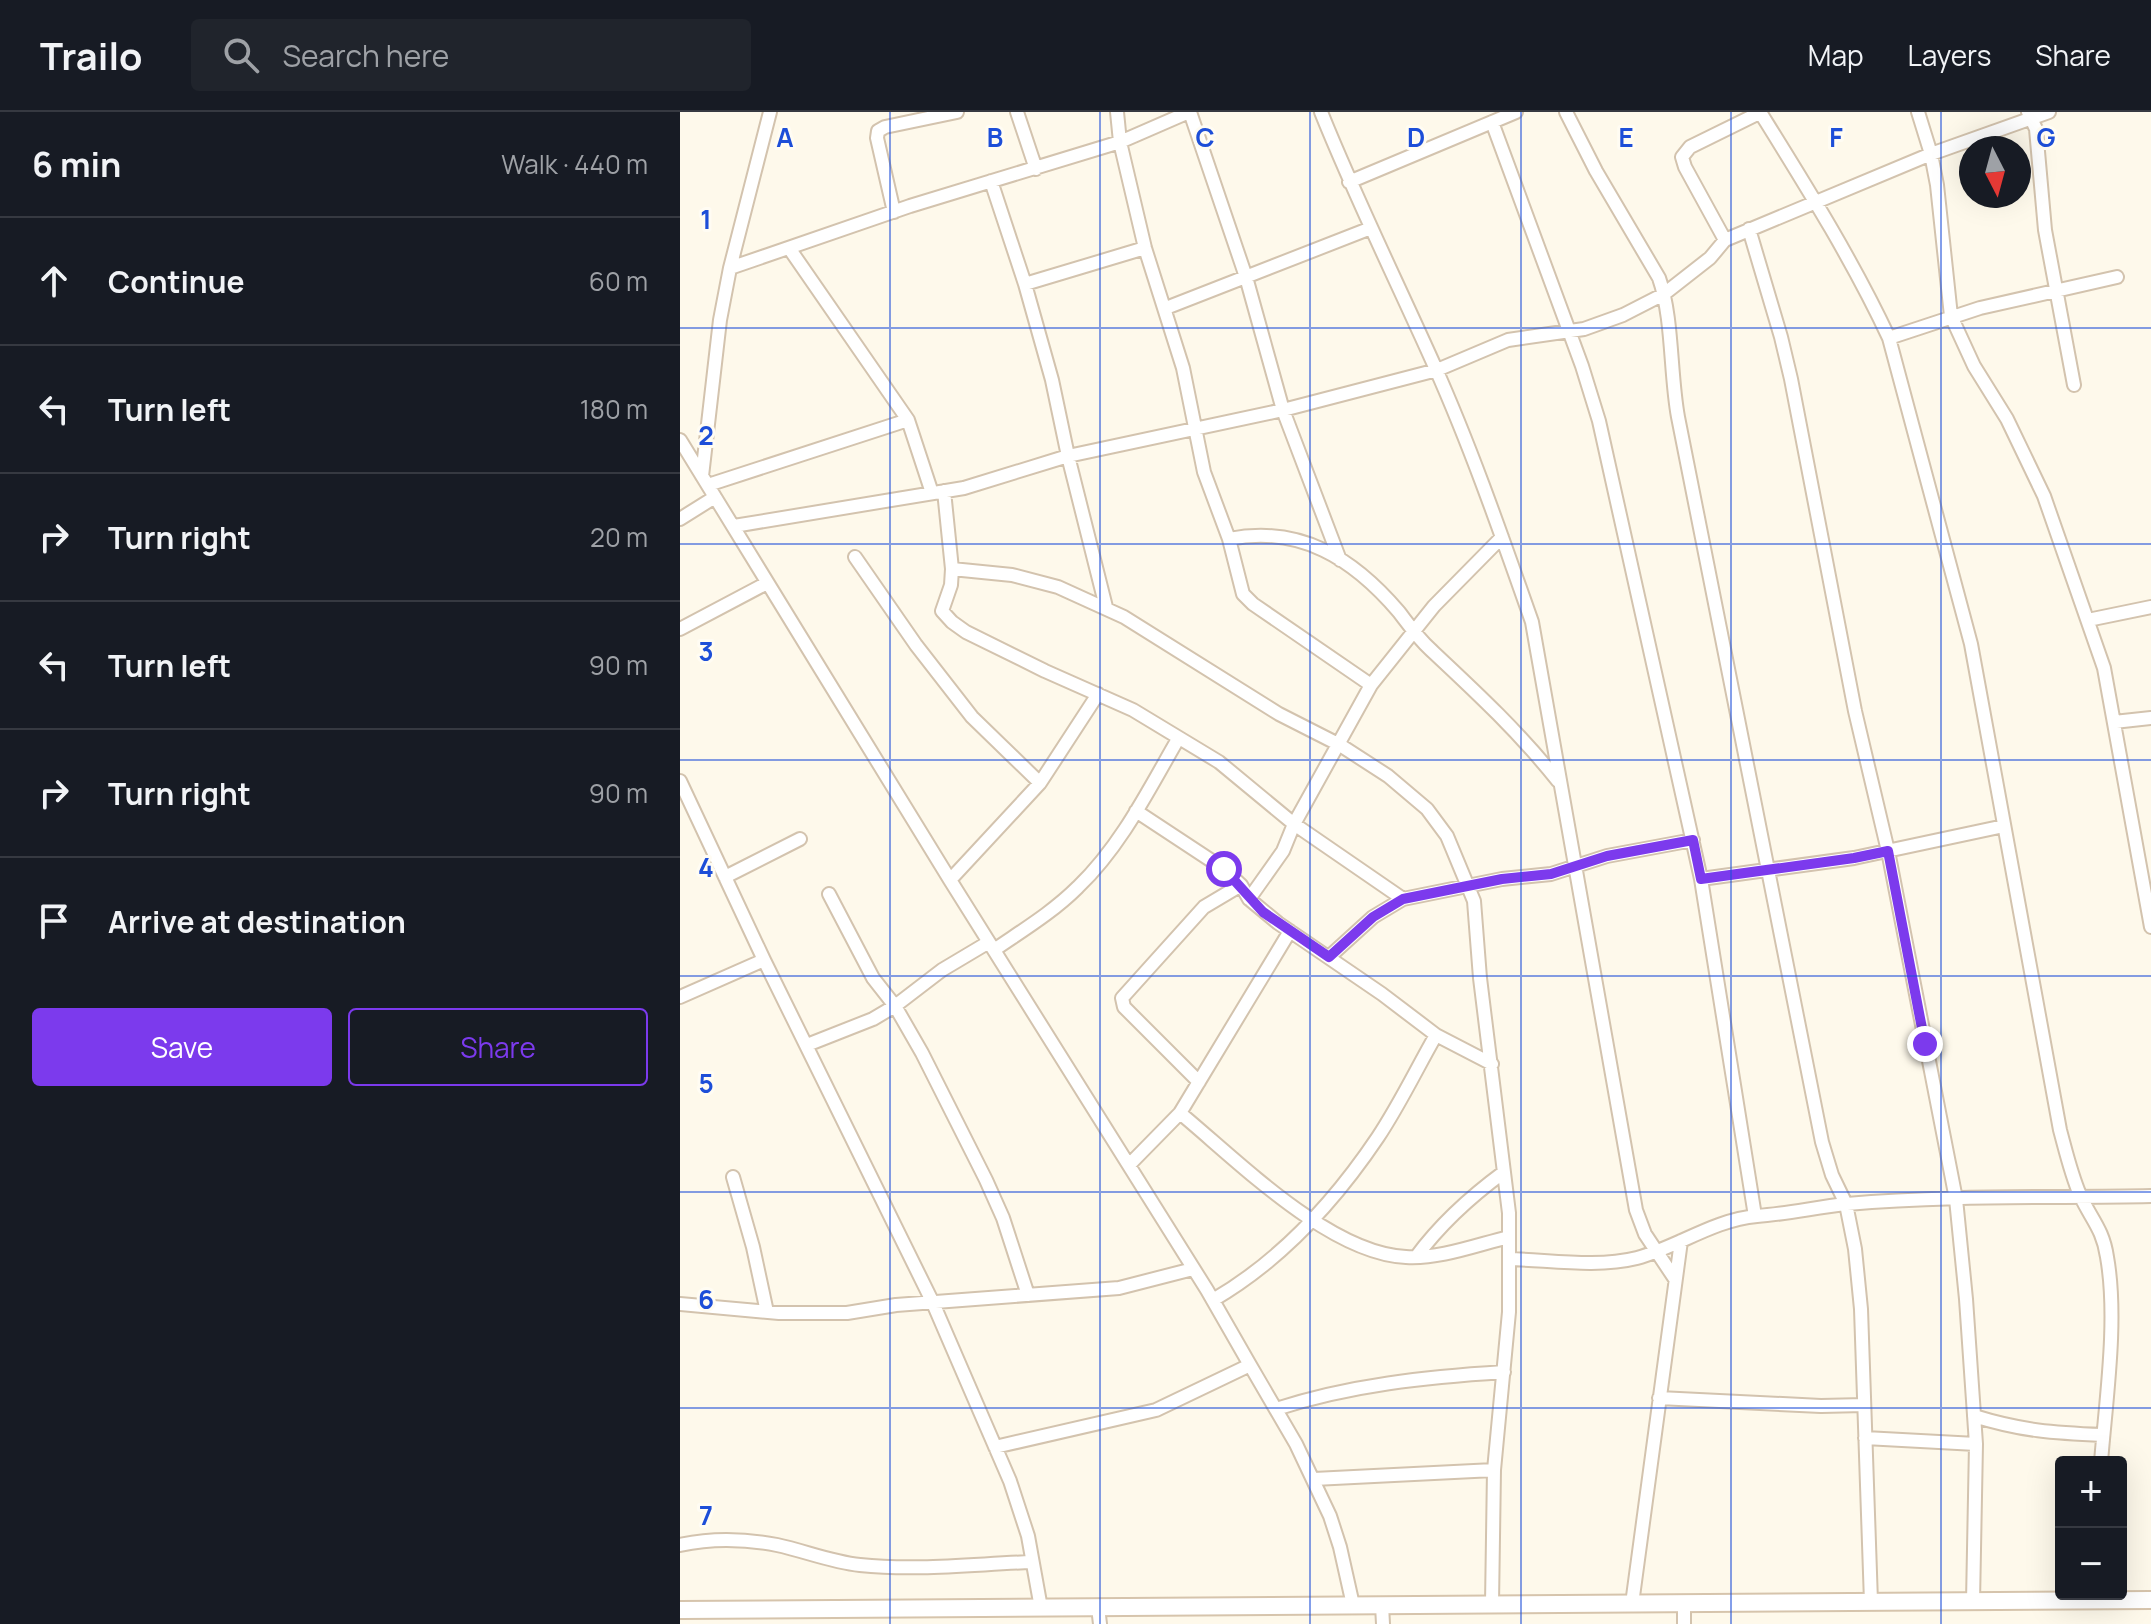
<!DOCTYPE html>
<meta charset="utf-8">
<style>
:root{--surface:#171b24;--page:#20242c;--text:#f1f3f6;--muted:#9ea1a6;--line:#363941;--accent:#7c3aed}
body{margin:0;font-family:Manrope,sans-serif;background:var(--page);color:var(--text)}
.controls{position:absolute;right:24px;bottom:24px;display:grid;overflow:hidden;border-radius:8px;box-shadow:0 8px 32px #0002}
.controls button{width:72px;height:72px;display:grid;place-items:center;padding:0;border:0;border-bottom:2px solid var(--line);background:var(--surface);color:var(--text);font:40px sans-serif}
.compass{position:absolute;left:1279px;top:24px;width:72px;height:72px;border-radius:50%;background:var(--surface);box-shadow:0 8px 32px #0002;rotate:174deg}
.stop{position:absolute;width:24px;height:24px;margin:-18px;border:6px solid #7c3aed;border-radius:50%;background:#fff}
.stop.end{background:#7c3aed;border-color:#fff;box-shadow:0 2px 8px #0008}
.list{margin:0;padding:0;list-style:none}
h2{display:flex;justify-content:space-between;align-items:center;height:104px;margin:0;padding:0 32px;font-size:34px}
h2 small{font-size:26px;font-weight:400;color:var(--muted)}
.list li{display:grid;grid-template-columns:52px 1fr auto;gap:24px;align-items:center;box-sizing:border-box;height:128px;padding:0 32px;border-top:2px solid var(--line)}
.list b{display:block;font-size:30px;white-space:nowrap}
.list em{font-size:26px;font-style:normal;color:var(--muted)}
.actions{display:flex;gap:16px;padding:24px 32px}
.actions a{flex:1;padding:18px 0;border:2px solid var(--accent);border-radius:8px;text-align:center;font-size:28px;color:var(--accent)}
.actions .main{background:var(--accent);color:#fff}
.icon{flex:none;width:44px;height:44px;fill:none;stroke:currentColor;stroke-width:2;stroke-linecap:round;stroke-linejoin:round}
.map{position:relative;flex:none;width:1471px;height:1512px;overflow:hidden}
header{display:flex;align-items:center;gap:48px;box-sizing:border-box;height:112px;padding:0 40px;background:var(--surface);border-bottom:2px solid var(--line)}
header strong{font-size:38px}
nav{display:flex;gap:44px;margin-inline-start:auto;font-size:28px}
.search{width:560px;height:72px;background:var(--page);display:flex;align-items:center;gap:20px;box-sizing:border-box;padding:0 28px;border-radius:8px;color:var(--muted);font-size:30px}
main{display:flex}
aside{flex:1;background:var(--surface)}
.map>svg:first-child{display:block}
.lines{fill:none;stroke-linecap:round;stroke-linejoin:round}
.street-casing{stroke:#d3c3ae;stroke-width:16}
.secondary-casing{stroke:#d6c4ac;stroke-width:20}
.street{stroke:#fff;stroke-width:12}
.secondary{stroke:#fff;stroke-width:16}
.route{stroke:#7c3aed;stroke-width:10}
.grid{fill:none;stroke:#1d4ed8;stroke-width:2;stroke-opacity:0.55}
.grid-label{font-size:26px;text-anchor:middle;font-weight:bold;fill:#1d4ed8;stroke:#fffcf3;stroke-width:6;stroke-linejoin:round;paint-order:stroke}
</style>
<header>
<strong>Trailo</strong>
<div class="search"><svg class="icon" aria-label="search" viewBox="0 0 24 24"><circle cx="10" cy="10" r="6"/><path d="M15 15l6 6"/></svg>Search here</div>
<nav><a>Map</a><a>Layers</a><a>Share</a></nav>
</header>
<main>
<aside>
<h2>6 min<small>Walk · 440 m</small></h2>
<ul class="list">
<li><svg class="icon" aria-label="ahead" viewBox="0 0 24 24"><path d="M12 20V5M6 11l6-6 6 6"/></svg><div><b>Continue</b></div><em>60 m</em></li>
<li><svg class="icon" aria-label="left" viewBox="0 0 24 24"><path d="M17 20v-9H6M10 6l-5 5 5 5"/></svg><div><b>Turn left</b></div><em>180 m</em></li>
<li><svg class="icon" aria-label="right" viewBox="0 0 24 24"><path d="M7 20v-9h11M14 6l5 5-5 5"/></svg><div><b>Turn right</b></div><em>20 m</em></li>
<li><svg class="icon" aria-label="left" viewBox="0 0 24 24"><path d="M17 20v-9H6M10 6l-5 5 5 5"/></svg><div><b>Turn left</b></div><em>90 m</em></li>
<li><svg class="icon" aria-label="right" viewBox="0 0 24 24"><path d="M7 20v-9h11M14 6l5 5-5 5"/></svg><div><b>Turn right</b></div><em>90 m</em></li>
<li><svg class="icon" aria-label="arrive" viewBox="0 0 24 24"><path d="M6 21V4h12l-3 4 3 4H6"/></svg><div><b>Arrive at destination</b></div></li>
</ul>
<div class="actions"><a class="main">Save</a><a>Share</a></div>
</aside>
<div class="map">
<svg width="1471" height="1512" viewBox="0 0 1471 1512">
<rect width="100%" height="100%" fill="#fef9eb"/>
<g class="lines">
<defs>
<path id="street" d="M337,0l19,57
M437,0l3,30 25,106 38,120 21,104 25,67 14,55 10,10 118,81
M510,0l56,165 37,133 57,150
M641,0c35,87 76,170 114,255 37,83 67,170 97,255l104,588 9,24 30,45
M886,0l30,59 63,107c14,40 11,96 19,139l144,725 10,33 14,29 9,45 6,60 10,293
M1080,0c46,74 92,147 129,226l82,306 89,486c6,22 11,44 20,65 11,24 23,34 27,62 11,62 -1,142 -6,205
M1238,0l13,42 6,31 14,131 23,50 33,53 37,77 60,172 47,259
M1348,0l8,17 9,101 29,155
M812,10l90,244 17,55 102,458 54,337
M311,69l34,103 27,96 16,76 38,151
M669,70l167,-70
M214,100l-17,-74 1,-7 7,-4 72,-15
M1069,117l32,108 10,42 64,332 33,140 68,348 10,100 10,145 -3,158
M1045,128l-40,-73 -3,-10 8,-10 71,-35
M109,136l119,172 24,73
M50,156l180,-62 210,-64 69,-30
M345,172l120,-36
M486,196l205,-80
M1209,226l91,-30 137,-31
M0,328l270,440 257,410 43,75 46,79 34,72 10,31 13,58
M22,364l18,-156 10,-52 40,-156
M28,373l200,-65
M264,379l8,78 -1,16 -9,26 10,11 14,10 79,39 88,39 86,52 75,62 109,75
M0,407l35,-22
M54,414l230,-38 104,-32 215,-46 154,-40 71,-30 76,-11 39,-14 41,-21 46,-36 15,-18 206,-86 118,-42
M549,427c71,-14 124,19 170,73 10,13 19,26 31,37 47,44 88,82 128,132
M175,445l61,88 56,72 68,66
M272,457l60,6 46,12 66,30 155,97 61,31 48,31 39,33 20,27 27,65 6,77 29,235v99l-15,158 -2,134
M1408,508l63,-13
M0,517l87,-46
M1434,610l37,-4
M0,669l84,179 169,343 38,88 39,90 18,55 13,72
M456,699l88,58 17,16 8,14 29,24 104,71 54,41 56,29
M45,765l75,-38
M1021,767l153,-21 150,-32
M270,768l90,-97 58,-89
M149,782l44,84 22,28 27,47 64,127 17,38 25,77
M569,787l34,-48 11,-27 77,-139 63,-79 68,-69
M314,838c29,-20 59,-38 84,-63 43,-41 71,-98 100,-148
M649,845l44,-40 30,-18 99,-20 49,-5 56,-18 86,-16
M0,885l84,-37
M127,933l66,-26 22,-13 47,-36 47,-28
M519,970l-75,-75 -2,-9 82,-91 37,-22
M500,1001c58,48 150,141 226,144 34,2 70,-12 103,-20
M449,1053l51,-52 110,-182
M53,1065l20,70 14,65
M736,1145c25,-34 54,-60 88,-85
M829,1147c41,1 88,9 128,-1 41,-11 76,-38 120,-42 30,-2 60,-9 90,-12 101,-9 203,-6 304,-8
M533,1188c67,-39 122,-99 165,-163 22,-33 39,-69 58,-102
M0,1192l99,9h68l49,-8 223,-17 74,-19
M979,1286l162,8 43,-1
M596,1297c74,-24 150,-32 228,-37
M1294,1304c48,15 80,17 129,19
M1185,1326l111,6
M315,1335l161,-37 94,-45
M634,1367l180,-9
M0,1433c31,-7 66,-6 97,0 28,6 54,17 83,20 56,6 115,-1 172,-3
M1004,1491v21
M952,1492l49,-363
M702,1493l1,19
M418,1495l2,17"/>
<path id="secondary" d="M0,1498l1471,-10"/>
</defs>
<use href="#street" class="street-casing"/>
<use href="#secondary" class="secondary-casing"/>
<use href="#street" class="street"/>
<use href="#secondary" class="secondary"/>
</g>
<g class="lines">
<path class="route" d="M544,757l39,43 66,45 44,-40 30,-18 99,-20 49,-5 56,-18 86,-16 8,39 153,-21 34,-7 37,193"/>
</g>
<path class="grid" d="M210,0v1512M420,0v1512M630,0v1512M841,0v1512M1051,0v1512M1261,0v1512M0,216h1471M0,432h1471M0,648h1471M0,864h1471M0,1080h1471M0,1296h1471"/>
<g class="grid-label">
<text x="105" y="35">A</text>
<text x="315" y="35">B</text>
<text x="525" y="35">C</text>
<text x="736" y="35">D</text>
<text x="946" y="35">E</text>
<text x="1156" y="35">F</text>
<text x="1366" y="35">G</text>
<text x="26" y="117">1</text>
<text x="26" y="333">2</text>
<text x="26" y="549">3</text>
<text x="26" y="765">4</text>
<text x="26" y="981">5</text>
<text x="26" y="1197">6</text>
<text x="26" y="1413">7</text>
</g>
</svg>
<div class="controls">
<button>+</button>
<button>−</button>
</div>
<svg class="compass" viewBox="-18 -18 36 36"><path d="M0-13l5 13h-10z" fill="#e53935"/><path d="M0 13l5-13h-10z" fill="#9ea1a6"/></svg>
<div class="stop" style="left:544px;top:757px"></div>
<div class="stop end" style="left:1245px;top:932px"></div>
</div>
</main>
